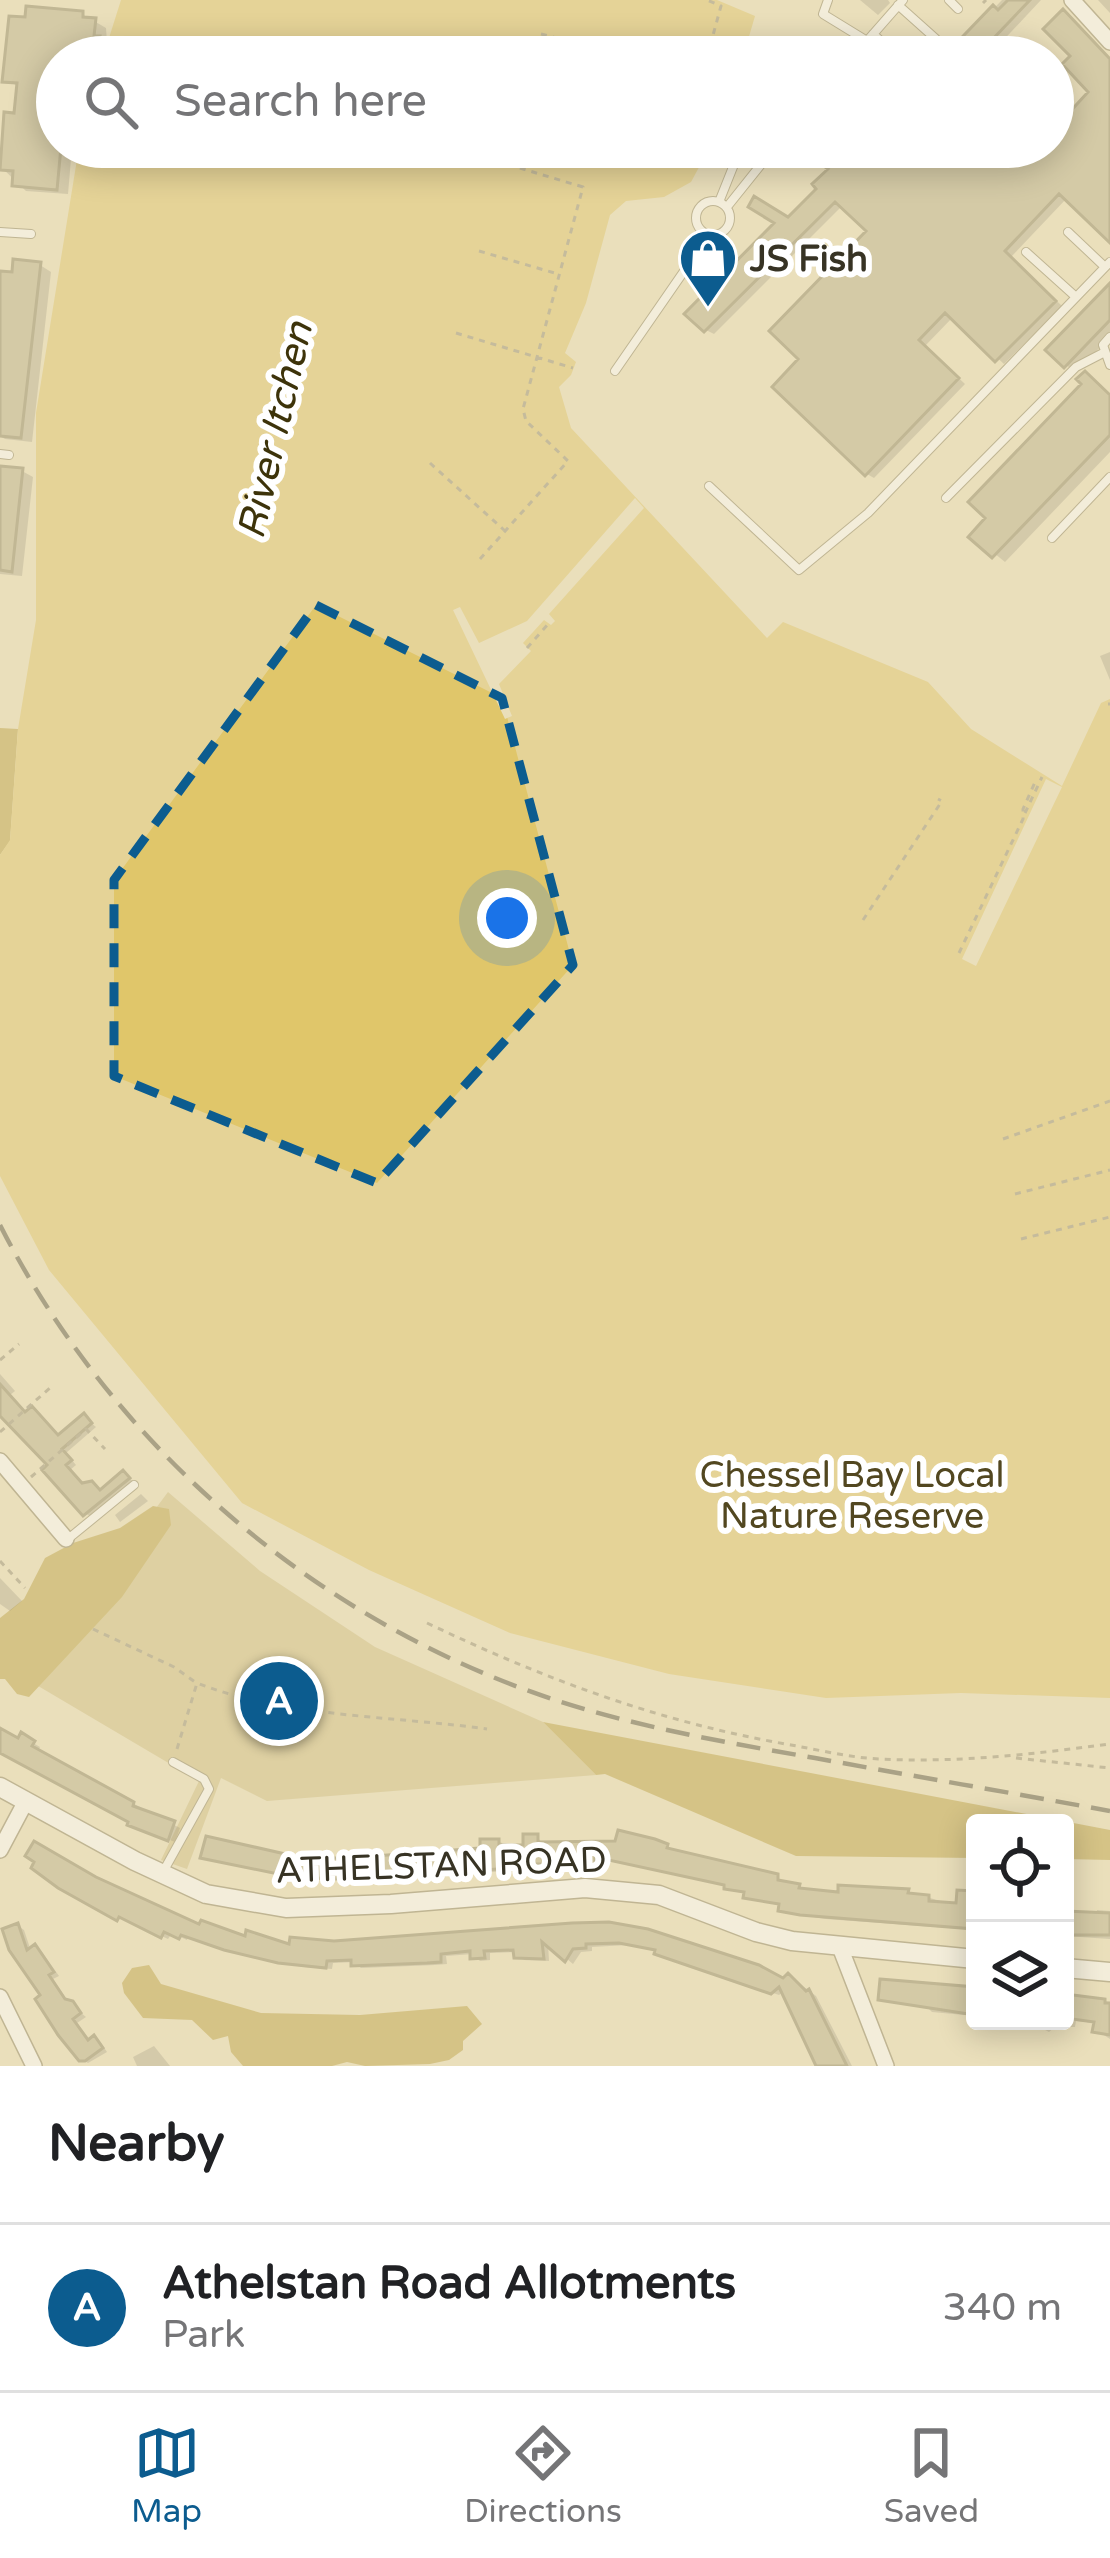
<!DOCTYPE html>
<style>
:root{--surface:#fff;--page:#f2f2f2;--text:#202124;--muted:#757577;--line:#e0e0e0;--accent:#0c5c8f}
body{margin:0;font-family:"Varela Round",sans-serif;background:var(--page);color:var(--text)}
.controls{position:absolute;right:36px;bottom:36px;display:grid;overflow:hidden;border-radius:12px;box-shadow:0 6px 30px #0003}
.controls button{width:108px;height:108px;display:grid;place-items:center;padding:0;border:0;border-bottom:3px solid var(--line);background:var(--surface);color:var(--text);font:60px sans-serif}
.you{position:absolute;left:507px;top:918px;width:42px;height:42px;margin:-30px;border:9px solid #fff;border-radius:50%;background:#1a73e8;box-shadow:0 0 0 18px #1a73e833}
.badge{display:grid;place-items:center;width:78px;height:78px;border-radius:50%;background:var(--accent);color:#fff;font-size:39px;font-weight:700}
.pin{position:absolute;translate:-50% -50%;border:6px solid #fff;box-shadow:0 3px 12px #0006}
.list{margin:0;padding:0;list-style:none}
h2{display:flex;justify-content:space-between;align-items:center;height:156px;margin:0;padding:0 48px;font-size:51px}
h2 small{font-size:39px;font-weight:400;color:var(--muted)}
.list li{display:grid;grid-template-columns:78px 1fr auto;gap:36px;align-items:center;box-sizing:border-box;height:168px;padding:0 48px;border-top:3px solid var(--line)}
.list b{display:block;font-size:45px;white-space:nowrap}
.list p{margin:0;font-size:39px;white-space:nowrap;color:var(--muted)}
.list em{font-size:39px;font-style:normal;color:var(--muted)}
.icon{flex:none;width:66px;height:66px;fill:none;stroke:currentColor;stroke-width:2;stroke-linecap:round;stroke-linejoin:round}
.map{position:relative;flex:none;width:1110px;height:2066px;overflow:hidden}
.search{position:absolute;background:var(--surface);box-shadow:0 6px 30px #0003;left:36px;right:36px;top:36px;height:132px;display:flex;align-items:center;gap:30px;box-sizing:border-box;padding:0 42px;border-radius:66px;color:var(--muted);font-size:45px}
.sheet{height:324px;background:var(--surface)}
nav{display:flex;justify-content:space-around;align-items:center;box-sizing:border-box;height:168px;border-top:3px solid var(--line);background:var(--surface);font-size:33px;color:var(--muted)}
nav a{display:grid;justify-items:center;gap:6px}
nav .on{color:var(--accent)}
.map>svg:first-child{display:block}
.green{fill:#d0bf84}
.forest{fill:#bda346}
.water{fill:#e0c66a}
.pier{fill:#eadfbb}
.shadow{fill:#0003}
.building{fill:#bbb18d;stroke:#908764;stroke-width:3}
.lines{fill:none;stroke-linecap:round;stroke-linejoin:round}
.service-casing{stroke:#8e8462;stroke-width:10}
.minor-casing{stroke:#8e8462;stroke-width:18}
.tertiary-casing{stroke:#8e8462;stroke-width:21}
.path{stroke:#999176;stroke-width:3;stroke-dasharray:6 6;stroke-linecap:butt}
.service{stroke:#fff;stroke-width:8}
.minor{stroke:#fff;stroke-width:15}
.tertiary{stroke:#fff;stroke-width:18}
.rail{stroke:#5e5945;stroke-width:4.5;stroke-dasharray:24 12;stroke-linecap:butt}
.marked{fill:none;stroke:#0c5c8f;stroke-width:9;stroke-dasharray:24 15;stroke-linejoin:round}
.labels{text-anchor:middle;stroke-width:12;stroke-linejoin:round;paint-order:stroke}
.poi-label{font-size:36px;font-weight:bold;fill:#373324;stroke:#fff;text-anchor:start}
.park-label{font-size:36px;fill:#524720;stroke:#fff}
.street-label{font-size:36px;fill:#373324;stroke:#fff}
.water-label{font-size:39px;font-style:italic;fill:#3d330a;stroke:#fff}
</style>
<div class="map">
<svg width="1110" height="2066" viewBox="0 0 1110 2066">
<rect width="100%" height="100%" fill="#eadfbb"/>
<path class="green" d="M168,1492l92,79 115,76 168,75 53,53 -329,26 -46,-23 -34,91 -26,-9 38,-79 -171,-101z"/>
<path class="forest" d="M0,728l18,1 -8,112 -10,14z
M153,1506l16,3 2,16 -49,72 -93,100 -12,-3 -12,-15h-5v-61l24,-19 21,-41 28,-15 47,-15z
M543,1722l567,108v30l-45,-1v-36h-90v35l-179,-2 -191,-82 -9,1z
M149,1965l12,19 100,29 99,2 107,-9 15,18 -19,17v9l-14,10 -19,4 -65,2 -18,-4 -15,4h-89l-12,-14 -3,-16 -15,4 -21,-20 -49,-2 -19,-25 -2,-10 10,-15z"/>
<path class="water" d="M121,0h596l38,16 -12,41h-640z
M79,147h631l-19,35 -27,15 -38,4 -16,14 -24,88 -21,50 11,9 -5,13 -12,12 12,41 196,210 16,-16 145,60 43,47 91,57 39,-83 9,-4v999l-149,-5 -135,5 -157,-24 -159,-41 -141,-63 -127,-67 -193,-233 -49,-94v-321l10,-15 8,-111 18,-109v-207z"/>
<path class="pier" d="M635,498l9,10 -95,106 6,7 -4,4 -7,-5 -21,23 8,8 -32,33 13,32 -7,3 -52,-109 7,-3 19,36 48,-22z
M1046,779l16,8 -86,179 -14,-7z"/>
<path class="shadow" d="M860,0h28l2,3 -12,12z
M1002,0h39l-45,48 9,9h-58z
M1098,0h12v13z
M1063,13l47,46v180l-43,-41 -56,59 51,49 -58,58 -51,-47 -28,29 40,38 -91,94 -7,-4 -65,-115 68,-128 -27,-26 -129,129 -8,-4 82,-109 33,-32 11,-21 -31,-21h252v-43l15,14 24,-26 -18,-36z
M82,14l24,14 2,29h-51v90h15l-4,47 -42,-3 -24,-23 15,-52 3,-29 -14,-7z
M804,42l17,13 -1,2h-27z
M772,43l2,2 16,12h-29z
M40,265l11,7 -19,170 -27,-3 -5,-3v-162l14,1z
M1110,287v50l-34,35 -10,-7z
M1086,375l24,19v58l-105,110 -32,-26 112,-152z
M0,469l22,2 11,6 -11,99 -22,-2z
M1110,652v28l-10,-24z
M0,1374l15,17 -5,4 17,20 5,-5 6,3 22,24 24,-20 12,10 -30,26 10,12 -6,5 14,16 18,6 21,-19 11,9 -43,35 -6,-4 -34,-47 -51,-56z
M141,1494l7,7 -28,21 -5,-7z
M0,1578l22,23 -12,10 -10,-7z
M0,1731l19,11 14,1 7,4 -3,6 143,75 -5,14 -38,-14 -5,-7 -132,-71z
M537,1837l7,8 123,2 110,30 7,7 24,8 32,3 68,-3 51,14 1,-15 15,2v37l-149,-11 -38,-6 -6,-8 -29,-5 -6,-7 -20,-7 -126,-28v8h-81v4l-142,10h-60l-114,-23 99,4 180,-10 15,-9 28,6z
M95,1880l106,48 90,20 281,-22 212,55 5,-5 27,20 36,70h-25l-43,-75 -5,4 -115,-39 -6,-5 -30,-6 -36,2v4l-11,1 -8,12 -25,-21 1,18 -25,-1 -7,-8 -27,1v7l-10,1 -7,-7 -27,2 1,8 -12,1 -74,3 -7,-6 -21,1 -1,6 -28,-2 -71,-15 -45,-16 -1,4 -15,-7 -4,6 -85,-40z
M1097,1910l13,1v28l-45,-3v-23l32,3z
M18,1926l6,4 7,21 4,-3 7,4 17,24 -6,3 16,24 17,14 -9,6 14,18 10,2 6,9 -19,11 -7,-4 -37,-63z
M975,1988v28l-43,-4 -6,-6 -45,-8z
M1065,1996l45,6v37l-14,-9v-7l-20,-2 -1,6h-20l-6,5 -21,-11h37z
M154,2046l16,20h-33l-4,-9z"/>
<path class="building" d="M1008,0h22l-40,42 15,15h-62l50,-52 5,5z
M26,6l57,5v6l13,1 -2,18h6l-2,17 -18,-1v5h-23v90h4l-4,43 -45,-4 1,-15 -13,-1 4,-58 10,1 3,-30 -15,-1 7,-66 16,1z
M1063,9l47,50v184l-51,-49 -54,57 51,50 -61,61 -50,-49 -26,27 40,38 -94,98 -93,-89 26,-28 -29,-28 97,-100 -31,-29 -131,130 -20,-18 90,-91 -26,-16 6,-11 34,21 28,-28 -4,-5 16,-15 -31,-22h256v-44l13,13 22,-24 -26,-28 8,-8 -27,-27z
M13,259l28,3 -20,176 -21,-2v-165l12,1z
M1110,283v37l-46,48 -19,-18z
M1085,371l25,24v40l-118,123 -24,-21 17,-19 -17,-16 113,-118 -5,-5z
M0,466l23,2 -11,104 -12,-2z
M0,1384l25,28 7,-6 26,29 26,-22 8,10 -30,26 10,11 -6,5 16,18 10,-2 8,9 23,-20 7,8 -47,38 -41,-46 5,-5 -47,-49z
M0,1728l18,10 3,-6 14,9 -3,5 102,56 -1,4 42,15 -7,20 -41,-16 1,-3 -128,-69z
M618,1830l37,9 13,5 -1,4 111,26v6l22,4 -1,4 39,4v-7l71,4 -1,4 21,2v6l27,2 1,-13 17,1 1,38 -175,-14 -22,-4 1,-7 -36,-6 1,-6 -20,-3v-4l-129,-28v7h-81v4l-175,11 -46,-2 -93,-19 6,-22 97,22h45l132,-10v-9h19v6h24v-11h15v8l77,-1z
M34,1841l62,36 103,47 2,-4 44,16 1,-6 43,14 1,-7 44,4 238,-18 37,-1 39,7 111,36 24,13 5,-5 18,18 3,-2 38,77h-31l-37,-79 -8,7 -117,-40 1,-4 -36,-7 -33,1v4l-13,1 -8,13 -23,-20 2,17 -30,-1 -1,-8 -29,1 1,7 -15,1v-8l-29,3v8l-14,1 -76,3v-6l-24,1 -1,7 -48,-5 -54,-13 -43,-15 -2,4 -15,-7 -3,6 -42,-21 -2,4 -59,-33 -27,-20 3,-6 -9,-6z
M1065,1911l45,2v22h-45z
M18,1923l9,27 8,-6 19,28 -5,3 16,24 8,2 8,12 -8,6 15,21 6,-5 9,13 -18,13h-6l-21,-26 -23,-36 5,-4 -31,-45 -7,-21z
M880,1979l95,8v28l-97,-15z
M1065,1994l40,5v4h5v32l-18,-3 2,-10 -29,-4z"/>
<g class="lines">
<defs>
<path id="service" d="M828,0l-5,14 44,27
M949,0l9,9
M898,5l38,34
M873,34l25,23
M853,57l50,-57
M696 218a17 17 0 1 1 34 0a17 17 0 1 1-34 0Z
M719,202l22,-55
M727,207l48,-60
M0,232l31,2
M1068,232l37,35
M1026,252l50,45
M1110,337l-7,8 7,20
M615,371l94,-136
M0,454l9,1
M709,486l90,84 69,-57 242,-251
M946,498l130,-131 29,-15
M1052,538l58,-61
M68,1539l66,-54
M163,1872l46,-83 -5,-10 -31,-17"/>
<path id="minor" d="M1072,0l38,42
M0,1461l66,78
M0,1850l26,-49
M840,1947l46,119
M0,1997l34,69"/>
<path id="tertiary" d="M0,1787l135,74 71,33 80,14 105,-4 194,-16 74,7 97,37 36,9 183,18
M1065,1968l45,4"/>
</defs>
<use href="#service" class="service-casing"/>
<use href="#minor" class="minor-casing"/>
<use href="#tertiary" class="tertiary-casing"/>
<path class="path" d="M983,3l3,-3
M541,34l88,23
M707,57l14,-51 -14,-6
M680,147h3
M479,251l79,23
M456,333l117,35
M430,463l74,67
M480,559l88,-98 -42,-40 -3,-12 60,-222 -80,-24
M527,648l22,-25
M1108,704h2
M1025,813l17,-36
M863,920l79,-119 -4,-2
M959,953l64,-134v-10l13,-29
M1003,1139l107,-38
M1015,1194l95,-24
M1021,1239l89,-22
M0,1360l19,-16
M0,1432l51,-45
M31,1477l55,-48 19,20
M0,1561l25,27
M427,1623c120,57 232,99 364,122 29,5 60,13 90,14 77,4 153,-5 229,-15
M93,1629l81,38 21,15
M177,1749l20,-66c86,34 197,33 290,46
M1016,1758l94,10"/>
<use href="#service" class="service"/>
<use href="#minor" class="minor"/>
<use href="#tertiary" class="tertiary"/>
<path class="rail" d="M0,1225c114,224 319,398 558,476 84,27 171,42 257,57 98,18 197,35 295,53"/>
</g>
<path d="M0 0H1110V2066H0ZM316,605l186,93 71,267 -196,218 -263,-107v-196z" fill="#eadfbb" fill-opacity=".55" fill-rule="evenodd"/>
<path class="marked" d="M316,605l186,93 71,267 -196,218 -263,-107v-196z"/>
<defs>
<symbol id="shop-pin" viewBox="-11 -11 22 30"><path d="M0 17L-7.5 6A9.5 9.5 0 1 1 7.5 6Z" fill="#0c5c8f" stroke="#fff"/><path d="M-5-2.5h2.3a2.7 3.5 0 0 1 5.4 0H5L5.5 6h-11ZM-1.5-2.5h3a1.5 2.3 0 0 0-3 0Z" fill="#fff"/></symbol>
</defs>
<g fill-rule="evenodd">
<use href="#shop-pin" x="675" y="225" width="66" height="90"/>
</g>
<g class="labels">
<g class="poi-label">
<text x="750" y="271">JS Fish</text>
</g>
<g class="park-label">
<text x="852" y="1487">Chessel Bay Local<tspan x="852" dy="41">Nature Reserve</tspan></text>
</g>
<g class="street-label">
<text transform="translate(441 1864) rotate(-2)" y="13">ATHELSTAN ROAD</text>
</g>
<g class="water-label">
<text transform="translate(274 430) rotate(-77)" y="14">River Itchen</text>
</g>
</g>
</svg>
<div class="controls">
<button><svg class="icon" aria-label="locate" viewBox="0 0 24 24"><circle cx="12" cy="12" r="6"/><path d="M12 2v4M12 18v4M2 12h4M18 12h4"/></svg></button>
<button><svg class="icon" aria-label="layers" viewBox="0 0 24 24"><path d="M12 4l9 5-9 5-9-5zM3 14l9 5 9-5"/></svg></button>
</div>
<div class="you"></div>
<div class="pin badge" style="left:279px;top:1701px">A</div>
<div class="search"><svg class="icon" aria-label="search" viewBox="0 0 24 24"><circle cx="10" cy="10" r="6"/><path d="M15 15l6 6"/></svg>Search here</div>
</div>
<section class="sheet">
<h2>Nearby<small></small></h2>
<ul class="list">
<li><span class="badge">A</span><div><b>Athelstan Road Allotments</b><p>Park</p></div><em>340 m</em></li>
</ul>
</section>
<nav>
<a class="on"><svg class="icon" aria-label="map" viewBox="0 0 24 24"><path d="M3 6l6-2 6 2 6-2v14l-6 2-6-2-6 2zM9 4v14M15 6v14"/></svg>Map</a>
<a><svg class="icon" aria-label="directions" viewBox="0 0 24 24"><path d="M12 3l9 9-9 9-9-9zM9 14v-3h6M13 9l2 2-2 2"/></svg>Directions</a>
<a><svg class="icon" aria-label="saved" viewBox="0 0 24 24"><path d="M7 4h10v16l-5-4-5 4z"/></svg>Saved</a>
</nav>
